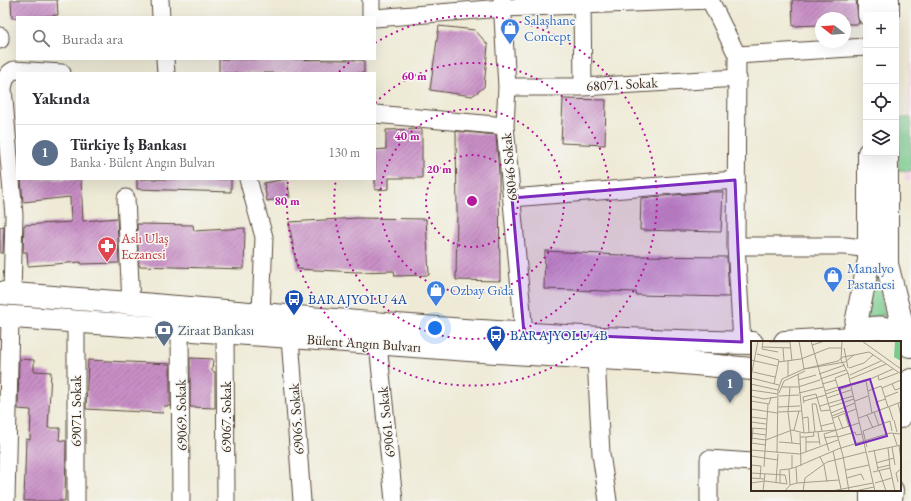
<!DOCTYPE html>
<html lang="tr">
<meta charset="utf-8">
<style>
:root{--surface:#fff;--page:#f2f2f3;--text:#2b2b33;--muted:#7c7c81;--line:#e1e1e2;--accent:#b5179e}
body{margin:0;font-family:"EB Garamond",serif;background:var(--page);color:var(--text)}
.controls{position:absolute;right:12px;top:12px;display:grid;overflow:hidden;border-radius:0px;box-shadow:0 4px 16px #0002}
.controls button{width:36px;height:36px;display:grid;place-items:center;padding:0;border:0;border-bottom:1px solid var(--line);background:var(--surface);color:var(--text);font:20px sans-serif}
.compass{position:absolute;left:815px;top:12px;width:36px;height:36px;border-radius:50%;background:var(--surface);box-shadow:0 4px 16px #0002;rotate:287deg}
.you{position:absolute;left:435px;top:328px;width:14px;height:14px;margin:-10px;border:3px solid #fff;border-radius:50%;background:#1a73e8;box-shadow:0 0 0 6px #1a73e833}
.badge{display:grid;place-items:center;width:26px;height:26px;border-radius:50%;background:var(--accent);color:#fff;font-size:13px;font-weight:700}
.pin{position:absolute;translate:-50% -33px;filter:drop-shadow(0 1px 2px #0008)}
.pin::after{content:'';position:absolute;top:21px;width:14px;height:12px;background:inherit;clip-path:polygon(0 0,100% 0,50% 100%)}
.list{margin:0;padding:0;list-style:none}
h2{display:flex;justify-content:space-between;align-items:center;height:52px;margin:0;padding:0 16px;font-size:17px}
h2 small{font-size:13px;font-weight:400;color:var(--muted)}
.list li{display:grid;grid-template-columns:26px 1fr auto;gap:12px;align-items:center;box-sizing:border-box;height:56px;padding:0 16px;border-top:1px solid var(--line)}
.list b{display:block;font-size:15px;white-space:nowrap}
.list p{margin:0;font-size:13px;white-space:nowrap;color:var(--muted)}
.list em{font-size:13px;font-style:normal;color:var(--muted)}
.icon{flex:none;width:22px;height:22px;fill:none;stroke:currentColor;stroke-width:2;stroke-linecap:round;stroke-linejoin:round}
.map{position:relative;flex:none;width:911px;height:501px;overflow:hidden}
.search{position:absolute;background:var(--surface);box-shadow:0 4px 16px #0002;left:16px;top:16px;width:360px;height:44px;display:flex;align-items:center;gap:10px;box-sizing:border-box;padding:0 14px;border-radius:0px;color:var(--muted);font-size:15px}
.panel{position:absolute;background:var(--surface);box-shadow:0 4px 16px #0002;left:16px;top:72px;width:360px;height:108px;border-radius:0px}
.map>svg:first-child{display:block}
.built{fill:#f2cfe1}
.grass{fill:url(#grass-tufts);stroke:#5a7a56}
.pitch{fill:#79cb8d;stroke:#5a7a56}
.building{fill:url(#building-hatch)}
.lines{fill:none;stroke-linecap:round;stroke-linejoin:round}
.street-casing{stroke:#564739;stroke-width:19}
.secondary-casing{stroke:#564739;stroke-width:24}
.street{stroke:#fff;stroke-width:17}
.secondary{stroke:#fff;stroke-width:22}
.marked{fill:#7b2cbf;fill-opacity:0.2;stroke:#7b2cbf;stroke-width:3;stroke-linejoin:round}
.ring{fill:none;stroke:#b5179e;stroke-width:2;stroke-dasharray:2 4}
.labels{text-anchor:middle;stroke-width:3;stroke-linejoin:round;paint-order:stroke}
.shop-label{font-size:14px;fill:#366cbe;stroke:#f6f6f2;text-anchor:start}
.street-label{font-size:14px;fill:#3b2a1e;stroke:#f6f6f2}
.health-label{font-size:14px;fill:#be3a42;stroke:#f6f6f2;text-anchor:start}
.transit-label{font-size:14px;fill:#164399;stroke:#f6f6f2;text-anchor:start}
.service-label{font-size:14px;fill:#4e5e75;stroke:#f6f6f2;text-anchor:start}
.inset-road{fill:none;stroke:#a69d8c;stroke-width:1}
.view{fill:#7b2cbf;fill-opacity:0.15;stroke:#7b2cbf;stroke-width:2}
.inset-edge{fill:none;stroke:#3b2a1e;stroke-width:2}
.centre{fill:#b5179e;stroke:#f6f6f2;stroke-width:2}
.ring-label{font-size:12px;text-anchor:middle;font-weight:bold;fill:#b5179e;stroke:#f6f6f2;stroke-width:3;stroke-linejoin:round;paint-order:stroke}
</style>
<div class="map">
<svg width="911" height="501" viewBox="0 0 911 501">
<defs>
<pattern id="grass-tufts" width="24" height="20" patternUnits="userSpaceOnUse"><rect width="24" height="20" fill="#79cb8d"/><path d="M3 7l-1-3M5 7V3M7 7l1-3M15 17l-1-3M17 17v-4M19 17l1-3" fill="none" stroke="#6aae79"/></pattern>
<pattern id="building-hatch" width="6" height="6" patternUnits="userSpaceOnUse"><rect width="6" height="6" fill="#c88fc6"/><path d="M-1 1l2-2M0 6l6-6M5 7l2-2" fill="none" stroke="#a475a0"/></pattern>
</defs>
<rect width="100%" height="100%" fill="#f6f6f2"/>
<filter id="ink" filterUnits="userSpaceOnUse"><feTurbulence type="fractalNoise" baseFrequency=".025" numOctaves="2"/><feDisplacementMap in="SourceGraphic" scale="8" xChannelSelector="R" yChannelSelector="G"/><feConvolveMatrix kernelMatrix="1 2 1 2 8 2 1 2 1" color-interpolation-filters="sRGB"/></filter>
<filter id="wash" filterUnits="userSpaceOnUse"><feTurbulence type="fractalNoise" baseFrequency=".012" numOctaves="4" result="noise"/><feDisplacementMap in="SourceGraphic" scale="16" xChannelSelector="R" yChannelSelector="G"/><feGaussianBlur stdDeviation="0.9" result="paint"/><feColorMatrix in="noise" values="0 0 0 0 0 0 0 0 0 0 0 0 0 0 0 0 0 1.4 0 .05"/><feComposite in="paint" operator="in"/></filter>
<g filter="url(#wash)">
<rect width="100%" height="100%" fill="#eeead5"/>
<path class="built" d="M911,38v143h-6z"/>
<path class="grass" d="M877,265l8,52 -11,-1 -11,5z"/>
<path class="pitch" d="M900,118h11v53l-13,-1z"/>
<g id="blocks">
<path class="building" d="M11,0h46l1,15 -46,3z
M792,0h64l3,24h-14v-6h-24v7l-28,1z
M439,26l36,4 13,15 -4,42 -12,9 -42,-6z
M219,59l145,1v13h-145z
M563,99l43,1 -1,45 -44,-2z
M422,129v49h-33v11l-14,1v-40l11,-1v-19z
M456,131l40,4 3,39 1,107 -44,-1 1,-67z
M21,179h60l2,42 34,-3 2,45 -38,1v-2l-53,4 -1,-14h-4l1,-27 47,-3 -1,-25 -47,5z
M137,179h94v13l-94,-3z
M287,179l3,18 -23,4 -3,-18z
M711,192h12l-2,40 -81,-2 1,-32z
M358,218l68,1 3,56 -34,1 -1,-5 -37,1 -60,-3 -8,-47z
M137,224l56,1 1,6 51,-3 -1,41 -105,-3z
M4,226l-1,27h-3v-26z
M545,251l93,5 89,1 2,40 -93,-2v-3l-92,-3z
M190,358l23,1 -1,12 3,1v36l-25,-1z
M19,359l15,1v11l17,1 -3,56h12l-1,12 7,1 -1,60h-41l2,-62 4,1 1,-30 -13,-1z
M88,360l82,4v42h-6l-1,7 -77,-4z"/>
</g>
</g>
<g filter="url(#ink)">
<use href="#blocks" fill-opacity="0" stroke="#564739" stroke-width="1"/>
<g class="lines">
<defs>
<path id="street" d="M160,0l1,17
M502,0l5,87 -2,39 19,207
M710,0l27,55 -1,191 6,96
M582,4l1,83
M371,17v-17
M375,18l127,-10 208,-8
M0,36v4
M737,55l129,-8
M165,59l1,14
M507,87h76l155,-9
M375,114l130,12
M248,179l16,58 -3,76
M126,198l5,106
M512,198l223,-18
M736,246h110l23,3
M12,294l2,-79 -11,-127c2,-8 3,-14 11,-18l48,3
M76,321v180
M180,329l1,172
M225,333l1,168
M290,338l12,163
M378,344l16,157
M596,358l5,96 7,47
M6,501l4,-184
M709,501v-42l43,3"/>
<path id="secondary" d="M869,0v15
M888,0v15
M887,153v111l19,76
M0,293c250,18 501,46 752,50
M0,316l496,36 176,10 80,7
M853,338l16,-78v-107
M785,342l68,-4
M849,342c16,-21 48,-19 61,4
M900,417l5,-28 6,-9
M871,501v-11
M891,501l1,-11"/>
</defs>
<use href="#street" class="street-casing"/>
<use href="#secondary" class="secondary-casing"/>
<use href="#street" class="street"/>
<use href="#secondary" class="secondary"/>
</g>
</g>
<path class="marked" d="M735,180l7,162 -218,-9 -12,-135z"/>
<g class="ring">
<circle cx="472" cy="201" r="46"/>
<circle cx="472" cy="201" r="92"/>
<path d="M375 103A138 138 0 1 1 336 179"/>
<path d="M339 72A185 185 0 0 1 353 59M375 43A185 185 0 1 1 288 180"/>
</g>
<defs>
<symbol id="shop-pin" viewBox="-11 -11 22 30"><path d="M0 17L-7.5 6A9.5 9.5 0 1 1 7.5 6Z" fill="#3f7fe0" stroke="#f6f6f2"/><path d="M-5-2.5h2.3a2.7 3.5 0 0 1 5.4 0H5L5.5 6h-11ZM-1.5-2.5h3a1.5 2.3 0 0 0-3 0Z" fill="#fff"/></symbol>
<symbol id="pharmacy-pin" viewBox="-11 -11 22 30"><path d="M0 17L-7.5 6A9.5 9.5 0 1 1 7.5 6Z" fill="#e0444e" stroke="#f6f6f2"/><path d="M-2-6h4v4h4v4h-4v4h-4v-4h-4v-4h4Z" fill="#fff"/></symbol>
<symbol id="bus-pin" viewBox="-11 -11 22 30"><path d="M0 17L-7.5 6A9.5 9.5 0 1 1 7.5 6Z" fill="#1a4fb4" stroke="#f6f6f2"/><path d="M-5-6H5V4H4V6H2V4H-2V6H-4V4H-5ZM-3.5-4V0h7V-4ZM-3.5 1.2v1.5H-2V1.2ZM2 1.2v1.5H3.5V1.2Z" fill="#fff"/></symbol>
<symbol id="bank-pin" viewBox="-11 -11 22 30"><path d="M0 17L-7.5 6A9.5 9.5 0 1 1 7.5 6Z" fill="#5c6f8a" stroke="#f6f6f2"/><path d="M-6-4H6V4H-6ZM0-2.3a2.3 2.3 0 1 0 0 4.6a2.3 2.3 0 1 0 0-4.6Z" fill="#fff"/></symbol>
</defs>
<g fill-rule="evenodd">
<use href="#shop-pin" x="499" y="17" width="22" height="30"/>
<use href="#pharmacy-pin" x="96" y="235" width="22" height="30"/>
<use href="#shop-pin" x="822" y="265" width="22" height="30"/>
<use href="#shop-pin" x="425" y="279" width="22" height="30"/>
<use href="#bus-pin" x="283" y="288" width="22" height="30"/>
<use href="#bank-pin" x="153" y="319" width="22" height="30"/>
<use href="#bus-pin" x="485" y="324" width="22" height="30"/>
</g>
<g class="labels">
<g class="shop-label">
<text x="524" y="25">Salaşhane<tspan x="524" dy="16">Concept</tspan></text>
<text x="847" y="273">Manalyo<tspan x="847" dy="16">Pastanesi</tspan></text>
<text x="450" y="295">Ozbay Gıda</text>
</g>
<g class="street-label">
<text transform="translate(622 84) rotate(-3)" y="5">68071. Sokak</text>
<text transform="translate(509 167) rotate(-95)" y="5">68046 Sokak</text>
<text transform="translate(364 343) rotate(4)" y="5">Bülent Angın Bulvarı</text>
<text transform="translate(76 411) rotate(-90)" y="5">69071. Sokak</text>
<text transform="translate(181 415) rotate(-91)" y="5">69069. Sokak</text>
<text transform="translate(226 417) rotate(-90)" y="5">69067. Sokak</text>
<text transform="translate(296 419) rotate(-94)" y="5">69065. Sokak</text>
<text transform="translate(386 422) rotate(-96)" y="5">69061. Sokak</text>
</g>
<g class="health-label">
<text x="121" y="243">Aslı Ulaş<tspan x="121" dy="16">Eczanesi</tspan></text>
</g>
<g class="transit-label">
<text x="308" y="304">BARAJYOLU 4A</text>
<text x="510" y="340">BARAJYOLU 4B</text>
</g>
<g class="service-label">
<text x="178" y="335">Ziraat Bankası</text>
</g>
</g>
<g transform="translate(751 341)">
<rect width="150" height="150" fill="#eeead5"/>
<path d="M144,0h6v20l-7,-4z" fill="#79cb8d"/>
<path class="inset-road" d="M12,0l-1,8 16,3M60,0l32,115 6,35M91,0l-1,19 7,13 27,118M111,0l39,28M18,1h21M39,1l2,19M61,4l13,-4M12,6l28,1M32,7l1,13M93,7l4,20M6,13l22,6 -5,24M103,14l-9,7 -41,7 34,-8 5,-4zM103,14l15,-3 32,22M0,19l26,6M27,21l23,-3 28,-11h13M98,27l15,-5 9,-8M2,31l22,5M47,33l6,59M68,33l26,-9M99,34l31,-14M37,35v-15M127,35l1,4 19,-7M0,36l7,-36M0,37l28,7M69,38l26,-9M99,38l36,-15M47,39l18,-5M117,39l25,-11M0,43l27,6M71,43l14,-4M141,43l3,6 6,-2M101,44l14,-4 6,32M30,46h17l22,-7M39,46l-2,25 4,31 9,1M131,47l6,19M0,49l27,4M74,50l13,-4M117,50l13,-5 1,2 19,-8M28,52l5,-12 21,-10M48,52l24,-6M89,52l-5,-15 13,-5M75,53l24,-8M0,55l13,3 13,-2M28,55l20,-1M134,56l13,-5M76,57l24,-8M0,60l18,3 2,-7M53,60l22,-6M104,60l13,-5M53,62l-1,-6 13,-3 5,17 9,-1M147,62l3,13M69,65l33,-10M27,66l22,-1M79,66l24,-8M138,66l4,13M0,68l26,4M27,71l23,-1M123,71l5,14M80,72l24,-10M94,73l4,13M116,74l6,13M81,75l13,-5 1,2M87,75l5,13M0,76l16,2M52,77l5,-1 1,15M82,77l23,-9M108,77l42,-16M143,79l3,12M0,81l15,2M133,82l-8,-21 10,-3M70,85l12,-3M0,87l15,1M43,89l5,-19M112,90l27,-10 2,10M112,90l4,16M64,91l-3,-28h4l6,27M67,91l2,13M0,92l15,2M49,92l1,33M142,92l4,12M73,93l35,-11M73,93l5,17M49,96h6v15M55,96l8,-1 -1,-4M87,96l17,-5 1,3 6,-1M0,97l15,2 26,-10 12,3 31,-3M73,97l13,-2M28,101l13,1M55,101h13M0,102l15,2M148,104l2,16M141,106l3,18M137,107l2,20M0,109l2,-22M0,109l49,4 38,-14M123,109l4,20M82,110l8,38M117,111l33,-7M26,112l1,-63 4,-11 22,-10 -5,-28M41,114v13M0,115l27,4M69,116l4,8 3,17M125,122l18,-5M0,124l10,1 -1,12M13,126l4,-63M126,127l13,-3M95,129l23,-5M128,129l7,21M122,131l17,-4 5,23M0,132l34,2 2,9M0,137l14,1M96,137l14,-4 3,6M25,141l2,-28M147,141l-2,-9 5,-4M0,142l14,-2 22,3M29,142v-13l9,-1M46,142l42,-3M124,142l17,-5M39,144l-1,-16 7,-2M12,150l2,-17M34,150l5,-6 7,-2 -1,-16 42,-18 52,-16 11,1M52,150l2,-13 22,-16 39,-10M81,150l41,-8M104,150l19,-4"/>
<path class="view" d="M119,38l17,57 -31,9 -17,-57z"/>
<rect width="150" height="150" class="inset-edge"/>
</g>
<circle cx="472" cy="201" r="6" class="centre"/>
<g class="ring-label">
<text x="414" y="80">60 m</text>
<text x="407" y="140">40 m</text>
<text x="439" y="173">20 m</text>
<text x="287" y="205">80 m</text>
</g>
</svg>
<div class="controls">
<button>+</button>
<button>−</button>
<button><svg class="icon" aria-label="locate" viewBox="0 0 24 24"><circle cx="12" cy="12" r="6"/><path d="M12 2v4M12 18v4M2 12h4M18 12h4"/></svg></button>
<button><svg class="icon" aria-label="layers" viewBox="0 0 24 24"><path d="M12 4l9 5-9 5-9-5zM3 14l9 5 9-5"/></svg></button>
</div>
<svg class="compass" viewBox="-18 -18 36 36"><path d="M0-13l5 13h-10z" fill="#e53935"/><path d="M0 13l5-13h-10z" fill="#7c7c81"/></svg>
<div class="you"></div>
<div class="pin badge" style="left:730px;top:403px;background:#5c6f8a">1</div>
<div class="search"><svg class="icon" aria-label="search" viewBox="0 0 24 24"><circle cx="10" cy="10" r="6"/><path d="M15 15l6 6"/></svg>Burada ara</div>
<section class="panel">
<h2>Yakında<small></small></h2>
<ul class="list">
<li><span class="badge" style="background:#5c6f8a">1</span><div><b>Türkiye İş Bankası</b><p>Banka · Bülent Angın Bulvarı</p></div><em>130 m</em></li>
</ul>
</section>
</div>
